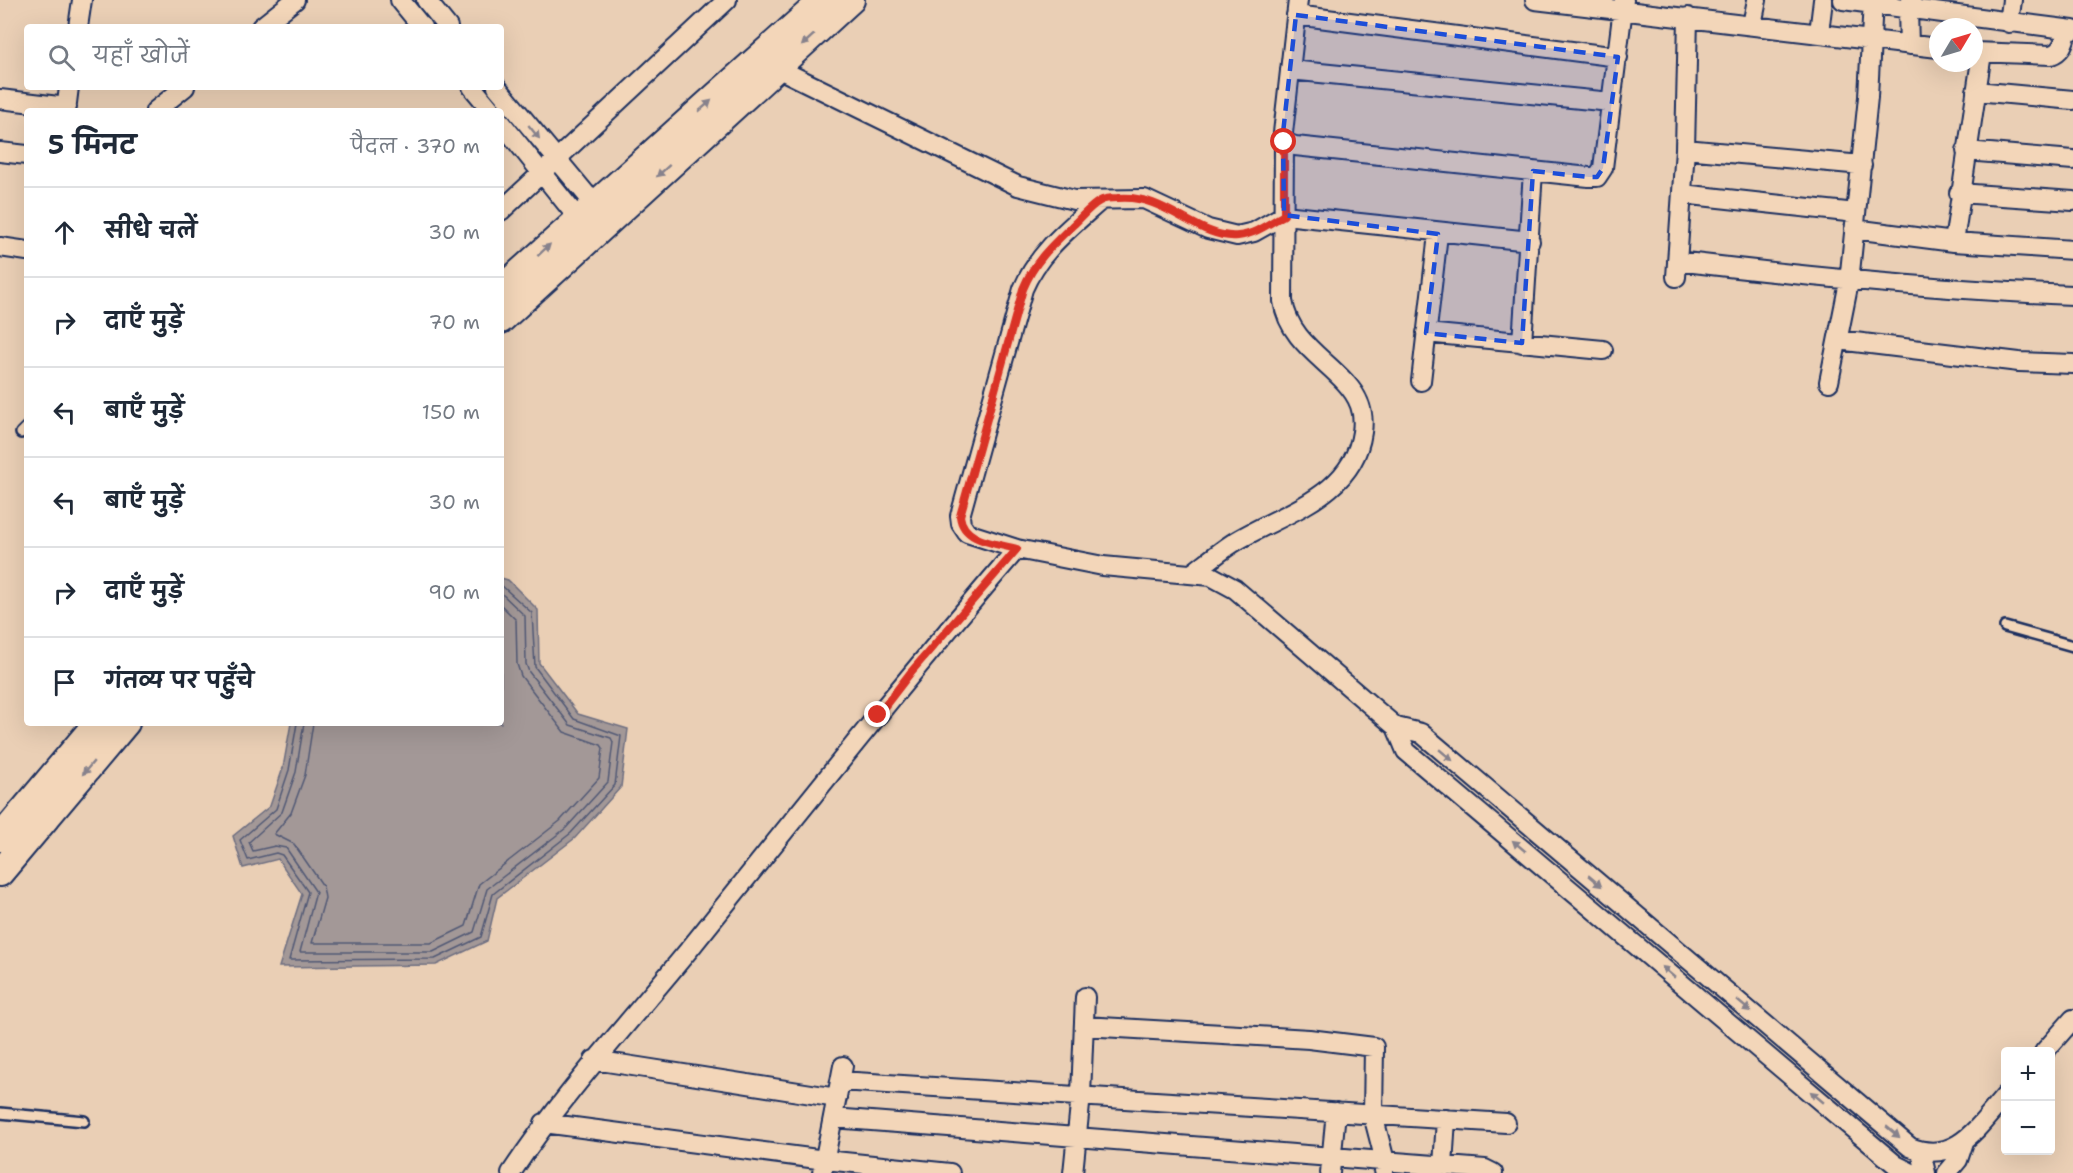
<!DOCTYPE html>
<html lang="hi">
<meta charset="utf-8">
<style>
:root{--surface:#fff;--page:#f6f6f7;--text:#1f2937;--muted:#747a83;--line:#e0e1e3}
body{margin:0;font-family:"Shantell Sans","Playpen Sans Deva",sans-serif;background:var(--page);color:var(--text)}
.controls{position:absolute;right:18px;bottom:18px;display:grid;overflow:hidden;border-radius:6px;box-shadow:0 6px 24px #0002}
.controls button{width:54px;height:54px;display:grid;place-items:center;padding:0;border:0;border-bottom:2px solid var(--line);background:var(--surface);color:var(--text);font:30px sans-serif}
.compass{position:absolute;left:1929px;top:18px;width:54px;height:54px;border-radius:50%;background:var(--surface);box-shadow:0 6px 24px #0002;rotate:52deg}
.stop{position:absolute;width:18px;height:18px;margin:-14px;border:4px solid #d93025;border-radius:50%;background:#fff}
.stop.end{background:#d93025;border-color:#fff;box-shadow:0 2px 6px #0008}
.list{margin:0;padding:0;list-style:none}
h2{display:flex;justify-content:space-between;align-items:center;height:78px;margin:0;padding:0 24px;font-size:26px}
h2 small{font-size:20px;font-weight:400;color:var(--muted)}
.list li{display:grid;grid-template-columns:39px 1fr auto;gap:18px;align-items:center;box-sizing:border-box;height:90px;padding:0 24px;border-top:2px solid var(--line)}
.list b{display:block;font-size:22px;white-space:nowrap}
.list em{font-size:20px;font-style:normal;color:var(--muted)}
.icon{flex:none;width:33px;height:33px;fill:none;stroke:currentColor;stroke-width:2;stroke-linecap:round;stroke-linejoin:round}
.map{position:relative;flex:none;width:2073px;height:1173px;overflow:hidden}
.search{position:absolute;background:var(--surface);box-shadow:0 6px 24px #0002;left:24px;top:24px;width:480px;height:66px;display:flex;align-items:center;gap:15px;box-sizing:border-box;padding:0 21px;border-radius:6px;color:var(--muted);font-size:22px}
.panel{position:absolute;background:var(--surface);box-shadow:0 6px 24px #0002;left:24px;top:108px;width:480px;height:618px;border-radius:6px}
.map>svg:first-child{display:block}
.water{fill:#a39897;stroke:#6d6e80;stroke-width:1.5}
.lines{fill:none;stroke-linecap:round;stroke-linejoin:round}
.shore{stroke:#515975;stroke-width:1.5}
.service-casing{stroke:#1b2f5e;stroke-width:14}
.minor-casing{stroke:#1b2f5e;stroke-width:22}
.secondary-casing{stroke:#1b2f5e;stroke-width:30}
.service{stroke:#f3d6b9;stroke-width:9}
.minor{stroke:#f3d6b9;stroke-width:18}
.secondary{stroke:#f3d6b9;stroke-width:26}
.oneway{fill:#87828c}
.route{stroke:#d93025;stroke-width:8}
.marked{fill:#1d4ed8;fill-opacity:0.2;stroke:#1d4ed8;stroke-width:4.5;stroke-dasharray:12 8;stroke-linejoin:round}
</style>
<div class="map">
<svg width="2073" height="1173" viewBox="0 0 2073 1173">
<rect width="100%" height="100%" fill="#eacfb5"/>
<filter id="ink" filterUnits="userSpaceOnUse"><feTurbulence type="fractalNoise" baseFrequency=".0167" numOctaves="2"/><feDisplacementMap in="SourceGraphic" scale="12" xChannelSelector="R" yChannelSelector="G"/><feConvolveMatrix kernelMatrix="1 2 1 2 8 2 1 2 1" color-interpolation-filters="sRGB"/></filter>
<g filter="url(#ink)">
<path class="water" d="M501,578l7,2 30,30 1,53 39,51 50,15 -7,58 -46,51 -78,60 -10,43 -51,24 -157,2 23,-73 -24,-35 -35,9 -10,-32 37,-30 13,-38 8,-45h210z"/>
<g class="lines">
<path class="shore" d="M297,723l-8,47 -13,39 -36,31 8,20 28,-7 6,2 26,37 -19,68 146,-1 46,-22 12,-43 78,-61 44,-48 6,-49 -47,-17 -39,-52 -3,-54 -31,-28
M304,723l-8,49 -14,40 -33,30 4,9 22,-5 11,2 30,44 -16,60h133l41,-20 13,-43 79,-61 42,-46 5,-40 -2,-4 -41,-13 -41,-53 -3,-8 -1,-48 -24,-23
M313,723l-8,52 -14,38 -17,21 20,10 29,42 2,12 -13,45h119l35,-17 13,-42 81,-63 39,-43 4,-30 -2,-3 -37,-13 -43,-56 -4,-12 -1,-44 -15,-15"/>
<defs>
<path id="service" d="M21,433l6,-6
M2005,627l68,19
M0,1113l84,8"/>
<path id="minor" d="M400,0l22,27
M426,0l22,27
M1298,0l-15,133 1,9 11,4 294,31h8l6,-9 21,-168
M1535,0l403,48
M1843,0l230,30
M1296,15l322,42
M2009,23l3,-23
M1752,25l5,-25
M78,27l4,-27
M261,27l34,-27
M1819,33l4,-33
M1909,45l-1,-35 3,-10
M1974,52l77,3c12,-4 13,-14 17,-25
M777,68l241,118 56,14 70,-1 64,30 29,7 17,-4 30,-17 246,26
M1290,70l321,32
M472,87l20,24
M497,87l104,125
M1976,91l97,9
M0,99l67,8
M66,111l3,-24
M155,111l30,-24
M501,122l84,105
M1685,149l177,16
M1966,151l107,9
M0,152l27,3
M1959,193l114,8
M1682,194l174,19
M1101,200c-30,27 -62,51 -78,89l-63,227 1,8 6,9 50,16 86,17 108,10 24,13 161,138 25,6 489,414c46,19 69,-22 96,-52
M501,211l226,-211
M1854,229l100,13 119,8
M1954,242l28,-189
M0,247l27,4
M1677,261c132,16 263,29 396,34
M1676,277l9,-128 3,-132
M1426,333l177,17
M1838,340l181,22 54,2
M1522,343l11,-172
M1421,381l17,-147
M1829,382l20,-100 19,-185 5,-97
M1193,573c13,-10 26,-21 40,-30 48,-30 120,-46 129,-111 3,-20 -3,-35 -17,-50 -24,-26 -56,-43 -62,-81l1,-159
M1396,727l10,24 490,414 16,8
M1084,1026l225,13 65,8 -1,68 12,46 -1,10
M2044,1052l29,-33
M594,1060l243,38
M840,1081l666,42
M833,1118l652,51 8,4
M544,1123l281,37 125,13
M1921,1152l5,21
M1443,1166l3,-47
M511,1173c55,-83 118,-150 181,-227 107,-133 213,-267 325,-397
M822,1173l21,-107
M1073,1173l8,-78 4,-98
M1330,1173l6,-61
M1947,1173l11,-13 6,-18"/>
<path id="secondary" d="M501,289l322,-289
M501,320l350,-320
M0,838l97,-115
M0,873l126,-150"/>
</defs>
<use href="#service" class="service-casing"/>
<use href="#minor" class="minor-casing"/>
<use href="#secondary" class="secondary-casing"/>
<use href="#service" class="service"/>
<use href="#minor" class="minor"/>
<use href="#secondary" class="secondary"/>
</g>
<defs><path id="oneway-solid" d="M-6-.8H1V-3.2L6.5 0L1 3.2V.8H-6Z" transform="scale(1.5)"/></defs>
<g class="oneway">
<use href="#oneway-solid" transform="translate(808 40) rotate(138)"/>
<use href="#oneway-solid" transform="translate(705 106) rotate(-41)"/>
<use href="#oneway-solid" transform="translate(534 132) rotate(51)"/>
<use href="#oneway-solid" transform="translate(663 171) rotate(138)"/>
<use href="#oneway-solid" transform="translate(544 250) rotate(-43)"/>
<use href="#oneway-solid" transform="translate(1446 755) rotate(40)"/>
<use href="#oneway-solid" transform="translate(88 768) rotate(130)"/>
<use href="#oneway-solid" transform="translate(1519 846) rotate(-140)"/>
<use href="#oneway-solid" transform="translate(1595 881) rotate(40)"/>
<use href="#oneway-solid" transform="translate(1668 972) rotate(-140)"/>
<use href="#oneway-solid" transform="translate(1744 1006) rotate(40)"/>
<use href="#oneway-solid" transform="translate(1817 1097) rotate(-140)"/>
<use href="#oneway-solid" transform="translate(1893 1132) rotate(40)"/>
</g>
</g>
<g class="lines" filter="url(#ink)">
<path class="route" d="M878,715l33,-43 106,-123c-21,-6 -54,-7 -57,-33l63,-227c11,-27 28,-43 50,-64 8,-7 17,-19 27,-24 4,-3 13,-3 18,-3 47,-5 81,42 120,38 16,-1 32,-13 46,-21v-73"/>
</g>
<path class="marked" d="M1296,15l322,42 -15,111 -6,9h-8l-56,-6 -11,172 -96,-10 12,-99 -154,-19 -1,-82z"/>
</svg>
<div class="controls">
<button>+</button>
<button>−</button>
</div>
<svg class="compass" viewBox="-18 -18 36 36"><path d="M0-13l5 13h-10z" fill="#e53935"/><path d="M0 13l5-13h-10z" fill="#747a83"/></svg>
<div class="stop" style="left:1284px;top:142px"></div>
<div class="stop end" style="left:878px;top:715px"></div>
<div class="search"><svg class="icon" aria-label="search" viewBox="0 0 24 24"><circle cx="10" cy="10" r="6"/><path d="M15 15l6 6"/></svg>यहाँ खोजें</div>
<section class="panel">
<h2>5 मिनट<small>पैदल · 370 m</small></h2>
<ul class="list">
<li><svg class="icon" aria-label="ahead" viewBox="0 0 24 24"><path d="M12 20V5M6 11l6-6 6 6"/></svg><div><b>सीधे चलें</b></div><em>30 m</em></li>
<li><svg class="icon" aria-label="right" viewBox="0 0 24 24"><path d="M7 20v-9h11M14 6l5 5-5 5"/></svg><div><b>दाएँ मुड़ें</b></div><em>70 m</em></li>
<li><svg class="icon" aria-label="left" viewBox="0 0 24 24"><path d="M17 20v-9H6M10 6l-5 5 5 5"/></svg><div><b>बाएँ मुड़ें</b></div><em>150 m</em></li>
<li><svg class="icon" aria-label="left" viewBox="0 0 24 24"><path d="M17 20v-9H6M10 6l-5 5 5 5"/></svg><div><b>बाएँ मुड़ें</b></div><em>30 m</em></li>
<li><svg class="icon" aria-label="right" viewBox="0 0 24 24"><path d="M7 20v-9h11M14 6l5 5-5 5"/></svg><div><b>दाएँ मुड़ें</b></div><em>90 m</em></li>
<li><svg class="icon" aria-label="arrive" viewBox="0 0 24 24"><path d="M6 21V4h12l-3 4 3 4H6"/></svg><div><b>गंतव्य पर पहुँचे</b></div></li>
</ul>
</section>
</div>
